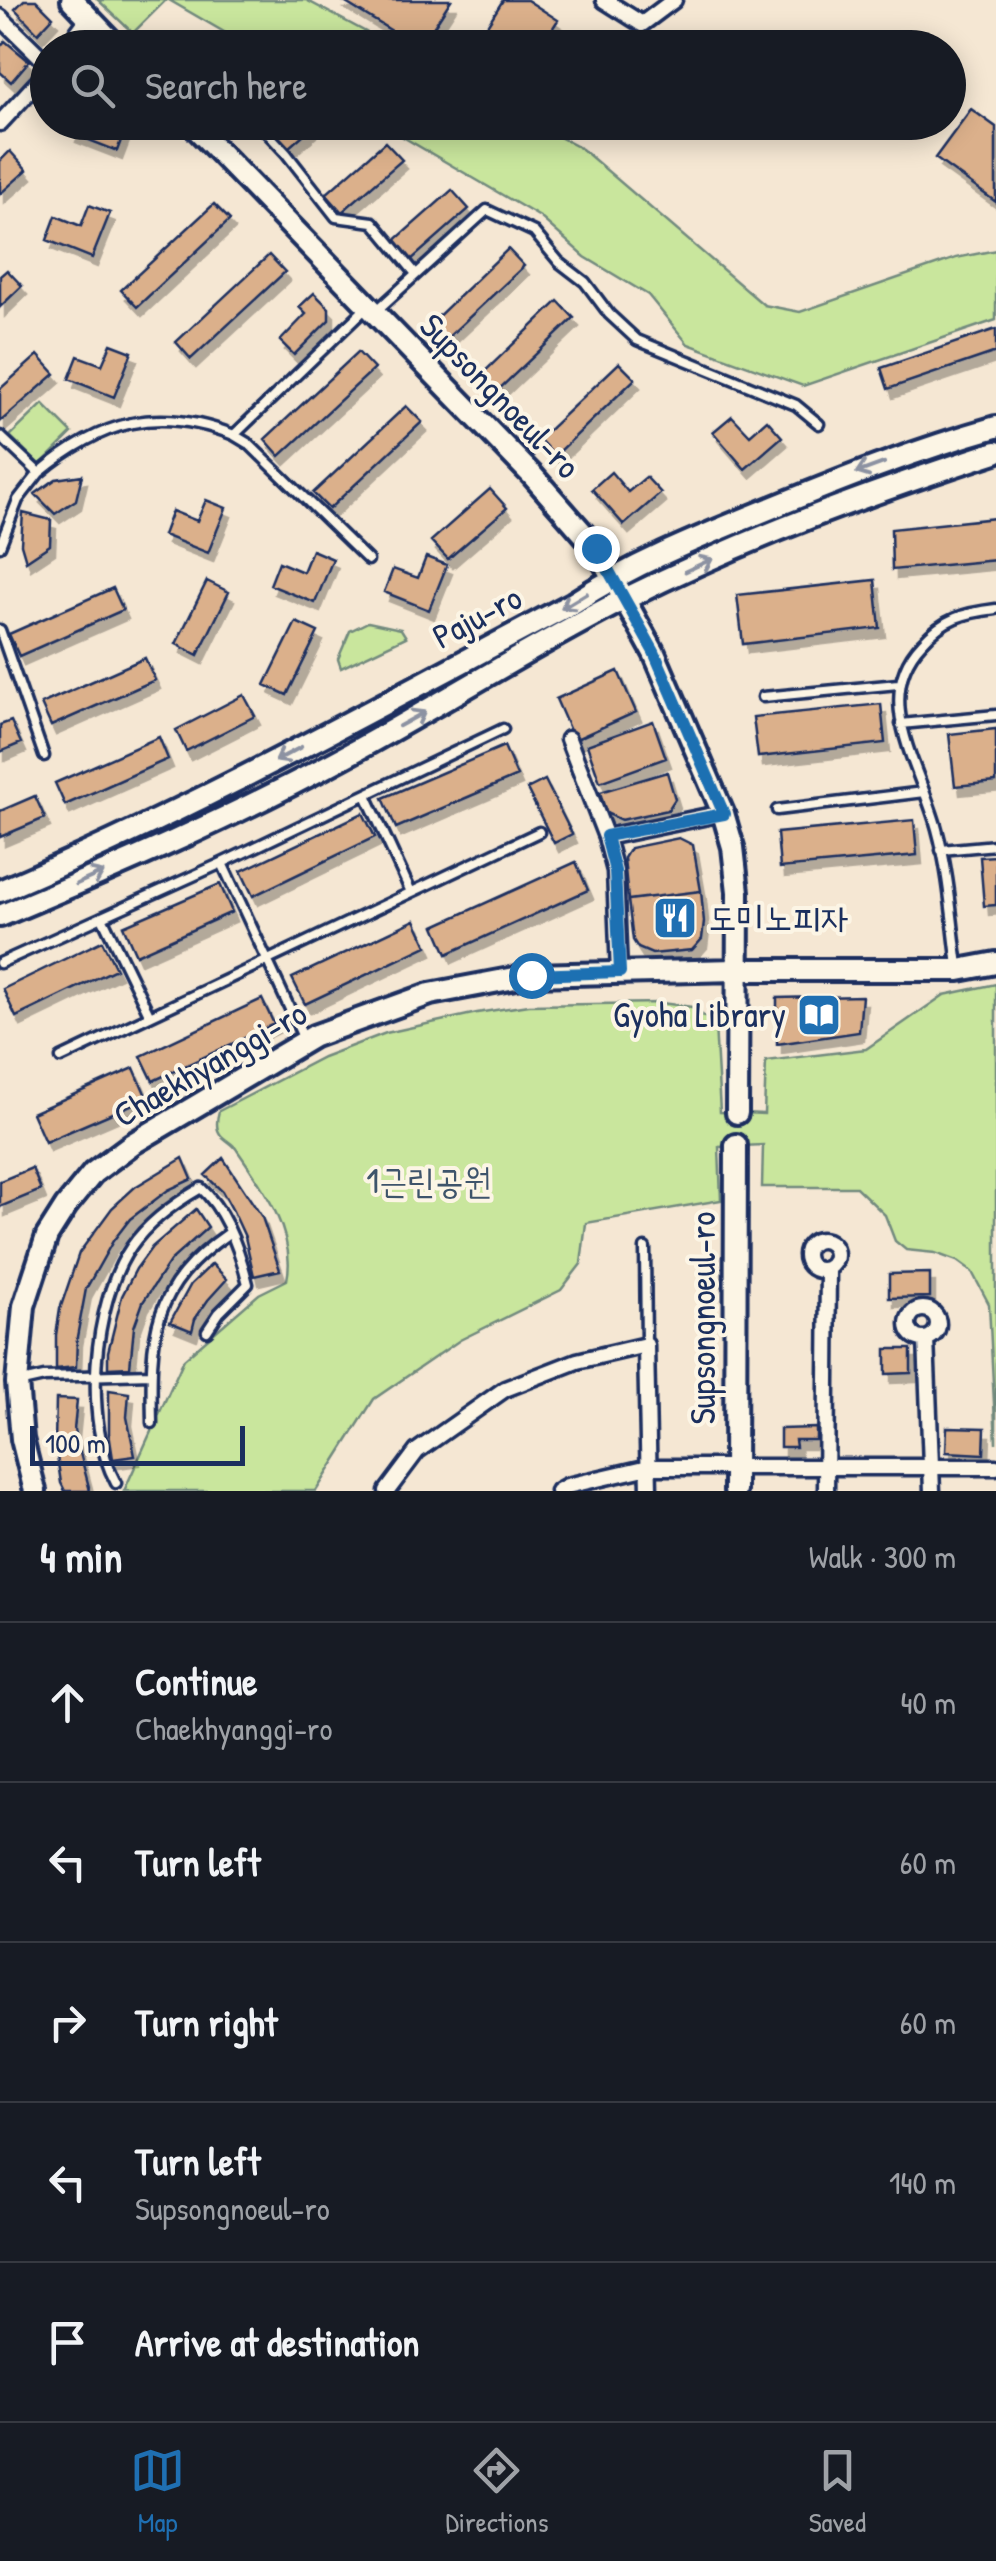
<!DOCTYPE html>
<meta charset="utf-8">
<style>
:root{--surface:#171b24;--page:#20242c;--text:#f1f3f6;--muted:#9ea1a6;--line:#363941;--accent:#1f6fb2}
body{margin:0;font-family:"Patrick Hand","Poor Story",sans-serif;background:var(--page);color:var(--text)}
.scale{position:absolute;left:30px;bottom:25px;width:215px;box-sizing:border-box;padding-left:10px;border:5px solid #1b2f5e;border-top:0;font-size:28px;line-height:35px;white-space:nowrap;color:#1b2f5e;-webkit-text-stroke:8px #fcf5e5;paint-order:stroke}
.stop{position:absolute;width:30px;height:30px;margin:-22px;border:8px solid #1f6fb2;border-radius:50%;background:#fff}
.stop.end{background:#1f6fb2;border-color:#fff;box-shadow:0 2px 10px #0008}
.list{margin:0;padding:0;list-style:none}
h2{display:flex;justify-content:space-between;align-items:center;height:130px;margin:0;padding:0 40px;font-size:42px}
h2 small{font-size:32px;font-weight:400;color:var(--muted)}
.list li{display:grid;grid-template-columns:65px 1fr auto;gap:30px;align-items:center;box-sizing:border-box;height:160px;padding:0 40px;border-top:2px solid var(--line)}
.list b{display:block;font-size:38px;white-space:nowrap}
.list p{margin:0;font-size:32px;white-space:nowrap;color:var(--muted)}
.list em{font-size:32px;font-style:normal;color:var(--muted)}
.icon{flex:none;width:55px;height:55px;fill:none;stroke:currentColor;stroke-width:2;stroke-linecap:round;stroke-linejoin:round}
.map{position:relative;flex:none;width:996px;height:1491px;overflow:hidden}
.search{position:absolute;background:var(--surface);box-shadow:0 5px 25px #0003;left:30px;right:30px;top:30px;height:110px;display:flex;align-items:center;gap:25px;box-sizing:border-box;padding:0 35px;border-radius:55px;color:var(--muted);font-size:38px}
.sheet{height:930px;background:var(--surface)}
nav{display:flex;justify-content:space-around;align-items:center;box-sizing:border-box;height:140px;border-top:2px solid var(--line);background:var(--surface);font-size:28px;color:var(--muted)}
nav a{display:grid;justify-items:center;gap:5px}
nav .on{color:var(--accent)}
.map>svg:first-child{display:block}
.green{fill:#c9e69d;stroke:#728a7e;stroke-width:2.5}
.building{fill:#dbb08b;stroke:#1b2f5e;stroke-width:2.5;filter:url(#shadow)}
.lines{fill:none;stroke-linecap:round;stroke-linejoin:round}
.lane-casing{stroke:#1b2f5e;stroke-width:15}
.street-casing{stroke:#1b2f5e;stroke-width:21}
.secondary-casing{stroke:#1b2f5e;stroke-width:28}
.lane{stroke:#fcf5e5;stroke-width:8}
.street{stroke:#fcf5e5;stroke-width:14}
.secondary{stroke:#fcf5e5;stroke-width:20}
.oneway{stroke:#8c92a2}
.route{stroke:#1f6fb2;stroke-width:12}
.labels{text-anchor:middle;stroke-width:8;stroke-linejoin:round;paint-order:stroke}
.street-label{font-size:35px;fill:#1b2f5e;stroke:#fcf5e5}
.poi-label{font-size:35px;fill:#1b2f5e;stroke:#fcf5e5;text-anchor:start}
.park-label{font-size:35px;fill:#3e546b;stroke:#fcf5e5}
</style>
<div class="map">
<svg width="996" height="1491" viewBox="0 0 996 1491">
<defs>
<filter id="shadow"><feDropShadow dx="5" dy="9" stdDeviation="0" flood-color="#0004"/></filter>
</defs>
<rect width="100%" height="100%" fill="#f5e7d3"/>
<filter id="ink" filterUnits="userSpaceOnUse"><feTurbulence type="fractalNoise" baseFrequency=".01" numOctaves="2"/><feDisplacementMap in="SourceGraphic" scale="20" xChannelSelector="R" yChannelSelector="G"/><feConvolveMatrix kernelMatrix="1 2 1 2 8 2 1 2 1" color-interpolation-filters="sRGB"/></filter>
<g filter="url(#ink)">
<path class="green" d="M98,0h68l-33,33z
M169,0h137l88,47h-144z
M379,123h154l49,26 182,156 36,7 156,-54 40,-8v70l-193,66 -115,-42 -40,-49 -63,-38 -45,-40z
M43,404l29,29 -32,32 -30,-29z
M368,622l33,7 5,8 -65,31 -3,-9 12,-28z
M996,984v459l-7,-139 -17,-32 -15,-11 -22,-8 -29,-3 -11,-9 -10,-26 -29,-28h-94l1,-42 -44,2 2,53 -135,23 -5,41 -20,26 -101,50 -86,59 -58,92h-192l60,-132 75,-65 28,-14c10,-46 -25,-94 -50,-130 -4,-7 -13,-10 -17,-16 -5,-7 -3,-16 -1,-23l104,-54 63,-24 91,-20 51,-8 133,-2 31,4 23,18 5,87 44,2 2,-53 100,-12 78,-54z"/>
<path class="building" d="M24,0h12l17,17 -15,16 -23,-24z
M341,0h110l-31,48z
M503,0h24l31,20 -18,28h-67z
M5,41l24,20 -18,21 -11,-10v-25z
M971,109l25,18v75l-61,-44z
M76,122h52l-11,29 -46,-18z
M265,122h53l-30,26z
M385,142l17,18 -60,52 -16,-18z
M10,151l17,19 -27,24v-33z
M452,190l17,19 -59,52 -17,-19z
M214,204l16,16 -93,87 -16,-17z
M89,205l21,8 -18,45 -45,-18 9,-24 25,10z
M508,249l16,17 -81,76 -15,-16z
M269,255l16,17 -94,87 -15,-17z
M7,270l15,16 -22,21v-31z
M314,293l15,15v12l-35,35 -14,-14 26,-27 -7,-7z
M558,301l16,17 -80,76 -16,-16z
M996,329v23l-108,37 -7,-21z
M111,344l21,8 -18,45 -45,-18 9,-23 24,9z
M358,352l16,17 -94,87 -15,-17z
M38,355l17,19 -55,48v-33z
M619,363l16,16 -80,77 -16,-17z
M406,406l16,16 -93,87 -16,-16z
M732,416l18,19 17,-15 15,17 -37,32 -32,-37z
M611,472l17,20 18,-15 15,16 -37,32 -32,-36z
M82,475l-6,25 -21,14 -20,-20 21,-15z
M490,489l17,19 -59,51 -17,-18z
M206,500l20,8 -18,45 -45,-18 9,-24 25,10z
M23,513l28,7 -1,25 -24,16 -5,-17z
M996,518v42l-104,10 -1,-41z
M312,550l21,9 -18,44 -45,-18 9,-23 24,10z
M426,557l21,8 -18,45 -45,-18 9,-23 25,9z
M875,580l5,48 -137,16 -6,-49z
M207,581l22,11 -31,63 -22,-11z
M113,588l10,22 -104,46 -10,-22z
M296,622l22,10 -31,63 -22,-10z
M145,658l10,22 -104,46 -10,-22z
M618,671l18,41 -62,28 -18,-41z
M244,695l11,21 -69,35 -10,-21z
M881,704l4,39 -127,14 -5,-40z
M11,721l10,22 -21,9v-27z
M653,721l13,37 -66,24 -13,-37z
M996,729v53l-41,4 -6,-52z
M159,737l9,22 -103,46 -10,-22z
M504,746l13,30 -121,52 -13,-30z
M667,772l8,27 -7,11 -47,10 -15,-7 -6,-21z
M545,780l27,54 -18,9 -27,-54z
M35,796l10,22 -45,19v-26z
M363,813l12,24 -122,59 -12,-25z
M914,820l3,35 -137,13 -3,-35z
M679,838l14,7 8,46 -73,9 -4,-42 6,-10z
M996,856v49l-12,1 -4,-49z
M576,862l12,28 -141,64 -12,-28z
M220,884l12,28 -96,43 -13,-29z
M701,891l3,31 -2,17 -10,11 -40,4 -14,-6 -5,-8 -5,-40z
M415,920l12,26 -122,58 -13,-26z
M102,941l14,28 -100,48 -13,-28z
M862,996l-3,36 -82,12v-46z
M262,999l12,25 -121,57 -12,-25z
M134,1068l13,30 -102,44 -13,-29z
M183,1158l9,21 -24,11 -38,29 -17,22 -27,48 -9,48 -1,30 -20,2v-34l4,-26 19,-56 33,-45 23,-21z
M223,1158l39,59 18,53 -26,6 -9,-39 -12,-26 -11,-20 -17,-16z
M32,1168l9,22 -41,17v-26z
M196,1209l12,18 -38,34 -27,41 -9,25 -4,40 -22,1v-16l14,-56 14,-27 16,-22z
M212,1264l15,15 -19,21 -13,19 -3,12 -22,-9 21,-38z
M930,1273v24l-41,1v-24z
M886,1349h25v24l-25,1z
M109,1390l20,3 -2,24 8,39 -22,3 -4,-26z
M56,1399l21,1 -3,30 16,61h-25l-4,-8 -6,-40z
M947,1427l38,1 -1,26 -38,-2z
M816,1428v12h-21l1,7h-16v-18z"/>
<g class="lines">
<defs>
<path id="lane" d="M257,122l29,31 50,64 37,5 43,52
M375,312l112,-102 47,22 25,30 26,20 24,32 28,26 159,65 23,19
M234,435l15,9 119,116
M0,436l39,37c62,-52 118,-68 195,-38l133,-128
M0,546l18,-46 21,-27
M0,630l44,126
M763,697l135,-13
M901,724l95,-9
M366,795l45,97
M777,810l147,-18
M941,850l55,-5
M222,863l81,174
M102,917l48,99
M0,963l222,-100 281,-134
M958,966c-6,-45 -9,-93 -21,-137 -16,-61 -67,-131 -15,-186 22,-25 42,-30 74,-34
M61,1058l478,-226
M645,1248l1,97
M22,1382l22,-5 107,-3
M152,1423c-2,-89 -1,-136 77,-190
M116,1483c-33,-60 -24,-179 15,-236 17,-25 44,-44 70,-59 25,23 39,64 47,96l-29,29 -12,18"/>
<path id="street" d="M604,0l38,24 32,-24
M0,17l48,47
M66,48l23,-31
M0,123l48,-52
M568,739l38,98 9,34 4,102
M606,837l117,-24
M806 1255a15 15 0 1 1 30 0a15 15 0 1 1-30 0Z
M908 1324a15 15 0 1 1 30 0a15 15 0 1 1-30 0Z
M926,1339l6,152
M387,1491l30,-40 88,-62 72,-28 69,-16 3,146
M558,1491l9,-5 82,-19h347
M826,1491l2,-222"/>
<path id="secondary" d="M72,0l46,48
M190,122l342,353 64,73 58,105 69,160 10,34 5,45 -1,221
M0,891c197,-83 384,-188 573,-288 58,-38 122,-64 186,-90 78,-32 156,-63 237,-86
M0,916c116,-48 234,-99 344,-159 96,-52 188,-111 285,-160 118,-59 241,-104 367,-145
M35,1491l-13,-52 -5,-56 7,-77 23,-70 19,-30 27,-33 39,-29 182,-108 116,-42 101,-19 205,-5h223l37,-7
M735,1491l1,-346"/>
</defs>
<use href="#lane" class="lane-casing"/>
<use href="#street" class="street-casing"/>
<use href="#secondary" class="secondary-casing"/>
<use href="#lane" class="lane"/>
<use href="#street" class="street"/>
<use href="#secondary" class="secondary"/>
</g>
<defs><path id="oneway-shaft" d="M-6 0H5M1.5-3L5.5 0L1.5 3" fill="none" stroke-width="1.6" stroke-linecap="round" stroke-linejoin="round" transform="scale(2.5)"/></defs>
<g class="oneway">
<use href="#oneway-shaft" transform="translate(870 468) rotate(160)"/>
<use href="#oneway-shaft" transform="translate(699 565) rotate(-25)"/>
<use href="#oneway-shaft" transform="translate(574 601) rotate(149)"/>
<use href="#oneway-shaft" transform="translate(412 719) rotate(-29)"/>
<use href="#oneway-shaft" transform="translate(288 754) rotate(152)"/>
<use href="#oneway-shaft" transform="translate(90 878) rotate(-24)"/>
</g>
</g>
<g class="lines" filter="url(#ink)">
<path class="route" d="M531,975l89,-3 -5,-101 -9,-35 118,-22 -70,-162 -58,-104"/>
</g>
<defs>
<symbol id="restaurant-square" viewBox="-11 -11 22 22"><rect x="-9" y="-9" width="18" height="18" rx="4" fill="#1f6fb2" stroke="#fcf5e5"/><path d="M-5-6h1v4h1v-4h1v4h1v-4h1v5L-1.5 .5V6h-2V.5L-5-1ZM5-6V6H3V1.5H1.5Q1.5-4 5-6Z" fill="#fff"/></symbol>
<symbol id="library-square" viewBox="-11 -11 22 22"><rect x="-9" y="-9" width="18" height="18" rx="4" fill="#1f6fb2" stroke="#fcf5e5"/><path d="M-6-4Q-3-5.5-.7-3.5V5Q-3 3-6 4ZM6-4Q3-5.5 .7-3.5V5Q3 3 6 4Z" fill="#fff"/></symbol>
</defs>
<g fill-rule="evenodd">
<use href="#restaurant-square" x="650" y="893" width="50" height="50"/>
<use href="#library-square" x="794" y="990" width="50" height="50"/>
</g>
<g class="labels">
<g class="street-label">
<text transform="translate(500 396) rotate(46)" y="12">Supsongnoeul-ro</text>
<text transform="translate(477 617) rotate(-28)" y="12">Paju-ro</text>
<text transform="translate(210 1064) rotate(-30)" y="12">Chaekhyanggi-ro</text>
<text transform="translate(703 1318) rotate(-90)" y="12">Supsongnoeul-ro</text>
</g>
<g class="poi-label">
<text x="708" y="930">도미노피자</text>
<text x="786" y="1027" text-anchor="end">Gyoha Library</text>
</g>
<g class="park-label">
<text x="429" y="1193">1근린공원</text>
</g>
</g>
</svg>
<div class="scale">100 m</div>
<div class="stop" style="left:531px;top:975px"></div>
<div class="stop end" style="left:596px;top:548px"></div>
<div class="search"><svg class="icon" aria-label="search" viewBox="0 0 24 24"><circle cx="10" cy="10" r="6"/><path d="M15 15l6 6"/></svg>Search here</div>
</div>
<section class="sheet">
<h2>4 min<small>Walk · 300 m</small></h2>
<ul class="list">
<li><svg class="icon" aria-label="ahead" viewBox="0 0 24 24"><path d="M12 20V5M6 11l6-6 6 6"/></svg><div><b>Continue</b><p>Chaekhyanggi-ro</p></div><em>40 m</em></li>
<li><svg class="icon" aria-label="left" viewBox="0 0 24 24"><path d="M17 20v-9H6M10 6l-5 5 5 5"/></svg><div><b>Turn left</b></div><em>60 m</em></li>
<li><svg class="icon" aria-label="right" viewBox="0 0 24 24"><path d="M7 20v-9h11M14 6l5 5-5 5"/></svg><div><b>Turn right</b></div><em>60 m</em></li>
<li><svg class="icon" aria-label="left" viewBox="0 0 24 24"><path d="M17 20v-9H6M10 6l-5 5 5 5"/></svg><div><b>Turn left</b><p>Supsongnoeul-ro</p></div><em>140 m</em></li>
<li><svg class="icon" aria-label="arrive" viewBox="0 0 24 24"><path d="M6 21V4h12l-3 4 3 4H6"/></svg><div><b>Arrive at destination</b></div></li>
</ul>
</section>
<nav>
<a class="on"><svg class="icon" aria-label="map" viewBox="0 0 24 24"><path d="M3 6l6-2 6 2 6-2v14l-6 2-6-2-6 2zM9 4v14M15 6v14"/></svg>Map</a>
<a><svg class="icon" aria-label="directions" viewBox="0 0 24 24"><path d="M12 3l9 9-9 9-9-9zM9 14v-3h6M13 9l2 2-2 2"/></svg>Directions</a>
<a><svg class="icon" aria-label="saved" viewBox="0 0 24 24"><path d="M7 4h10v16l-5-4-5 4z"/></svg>Saved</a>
</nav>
